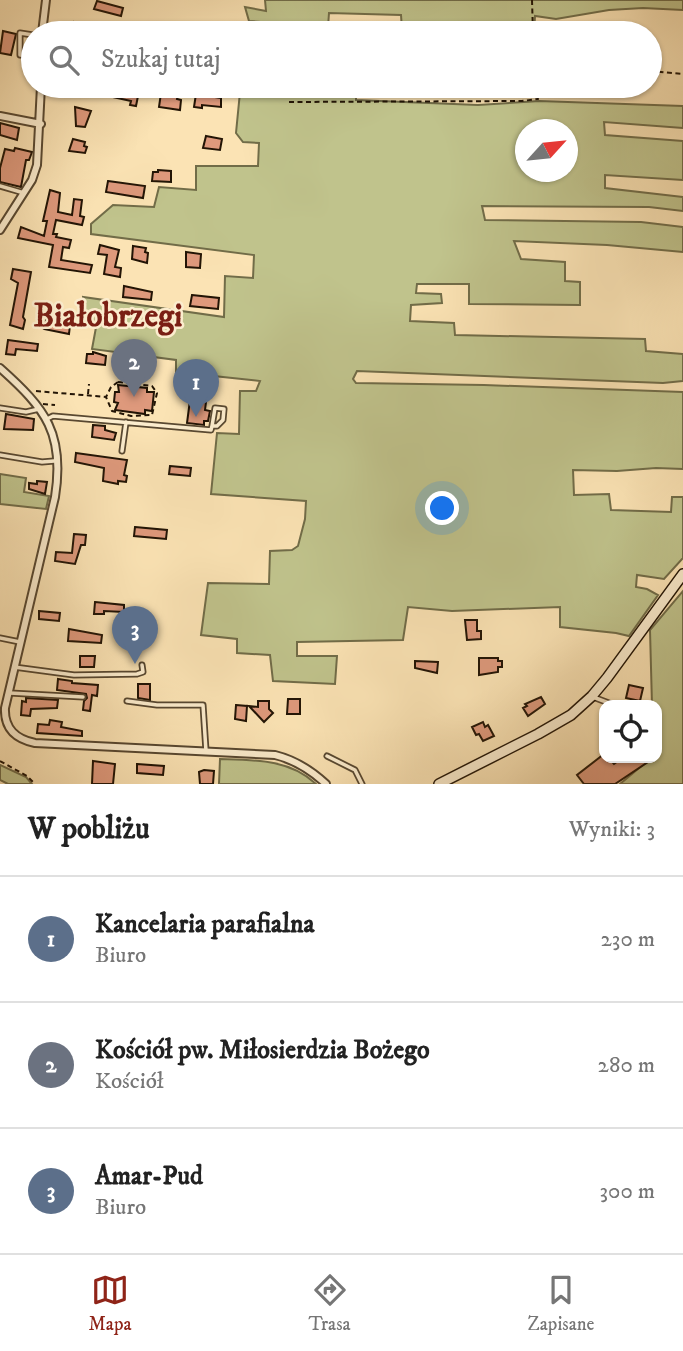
<!DOCTYPE html>
<html lang="pl">
<meta charset="utf-8">
<style>
:root{--surface:#fff;--page:#f2f2f2;--text:#222;--muted:#767676;--line:#e0e0e0;--accent:#8f2418}
body{margin:0;font-family:"IM FELL DW Pica",serif;background:var(--page);color:var(--text)}
.controls{position:absolute;right:21px;bottom:21px;display:grid;overflow:hidden;border-radius:14px;box-shadow:0 2px 5px #0004}
.controls button{width:63px;height:63px;display:grid;place-items:center;padding:0;border:0;border-bottom:2px solid var(--line);background:var(--surface);color:var(--text);font:35px sans-serif}
.compass{position:absolute;left:515px;top:119px;width:63px;height:63px;border-radius:50%;background:var(--surface);box-shadow:0 2px 5px #0004;rotate:63deg}
.you{position:absolute;left:443px;top:509px;width:24px;height:24px;margin:-18px;border:5px solid #fff;border-radius:50%;background:#1a73e8;box-shadow:0 0 0 10px #1a73e833}
.badge{display:grid;place-items:center;width:46px;height:46px;border-radius:50%;background:var(--accent);color:#fff;font-size:23px;font-weight:700}
.pin{position:absolute;translate:-50% -58px;filter:drop-shadow(0 2px 4px #0008)}
.pin::after{content:'';position:absolute;top:37px;width:24px;height:21px;background:inherit;clip-path:polygon(0 0,100% 0,50% 100%)}
.list{margin:0;padding:0;list-style:none}
h2{display:flex;justify-content:space-between;align-items:center;height:91px;margin:0;padding:0 28px;font-size:30px}
h2 small{font-size:23px;font-weight:400;color:var(--muted)}
.list li{display:grid;grid-template-columns:46px 1fr auto;gap:21px;align-items:center;box-sizing:border-box;height:126px;padding:0 28px;border-top:2px solid var(--line)}
.list b{display:block;font-size:26px;white-space:nowrap}
.list p{margin:0;font-size:23px;white-space:nowrap;color:var(--muted)}
.list em{font-size:23px;font-style:normal;color:var(--muted)}
.icon{flex:none;width:38px;height:38px;fill:none;stroke:currentColor;stroke-width:2;stroke-linecap:round;stroke-linejoin:round}
.map{position:relative;flex:none;width:683px;height:784px;overflow:hidden}
.search{position:absolute;background:var(--surface);box-shadow:0 2px 5px #0004;left:21px;right:21px;top:21px;height:77px;display:flex;align-items:center;gap:18px;box-sizing:border-box;padding:0 24px;border-radius:38px;color:var(--muted);font-size:26px}
.sheet{height:469px;background:var(--surface)}
nav{display:flex;justify-content:space-around;align-items:center;box-sizing:border-box;height:98px;border-top:2px solid var(--line);background:var(--surface);font-size:19px;color:var(--muted)}
nav a{display:grid;justify-items:center;gap:4px}
nav .on{color:var(--accent)}
.map>svg:first-child{display:block}
.green{fill:#c0c38c;stroke:#716c48;stroke-width:2;fill-rule:evenodd}
.building{fill:#de997c;stroke:#221405;stroke-width:2}
.lines{fill:none;stroke-linecap:round;stroke-linejoin:round}
.lane-casing{stroke:#584831;stroke-width:7}
.street-casing{stroke:#584831;stroke-width:10}
.secondary-casing{stroke:#221405;stroke-width:12}
.path{stroke:#221405;stroke-width:2;stroke-dasharray:5 3.5;stroke-linecap:butt}
.lane{stroke:#fcedce;stroke-width:3.5}
.street{stroke:#fcedce;stroke-width:6}
.secondary{stroke:#fcedce;stroke-width:9}
.labels{text-anchor:middle;stroke-width:5;stroke-linejoin:round;paint-order:stroke}
.quarter-label{font-size:33px;font-weight:bold;fill:#7a1f14;stroke:#fcedce}
</style>
<div class="map">
<svg width="683" height="784" viewBox="0 0 683 784">
<rect width="100%" height="100%" fill="#fbe3b4"/>
<filter id="stains"><feTurbulence type="fractalNoise" baseFrequency=".00286" numOctaves="4"/><feColorMatrix values="0 0 0 0 .2 0 0 0 0 .09 0 0 0 0 .02 0 0 0 .5 -.17"/></filter>
<radialGradient id="worn" r=".72"><stop offset=".6" stop-color="#630" stop-opacity="0"/><stop offset="1" stop-color="#630" stop-opacity=".3"/></radialGradient>
<path class="green" d="M265,0h418v10l-40,-2 -34,2 -53,9 -21,-3 -1,17h-15v-6l-117,3 -1,-15 -72,-2 -1,14 -79,-6 -4,-14 21,4z
M194,86h162v14l122,5 61,-4 144,5v22l-79,-6 1,13 78,6v39l-78,-5v13l78,9v14l-34,-4 -167,-1 3,14 156,2 42,5v25l-76,-7 -93,-4 7,18 44,3v19l15,1v23l-111,-1v-20h-52l-1,9 25,1 1,9 -31,2 -1,16 44,2 1,12 190,4 1,12 37,3v27l-20,2 -306,-12 -4,8 3,4 128,2 199,7v77l-27,-1 -39,3 -44,-1 1,25 35,-1 2,16 60,2 1,-15h11v61l-19,21 -27,-4 -1,12 11,2 11,6 -29,41 -13,-3 -56,-6v-20l-108,4 -44,-4 -5,33 -106,2v14h40l-2,28 -62,-3 -3,-26 -33,-2v-14l-36,-4 7,-52 61,1 1,-33 22,-1 6,-4 7,-27 1,-18 -95,-7 6,-61 22,1 1,-43h16l4,-10 -84,-9v-12l-84,-11 5,-27 -13,-2 -1,-23 141,20 1,-41 28,2 1,-23 -163,-21v-10l22,-19 41,2 5,-20 37,3v-24h62l1,-23 -16,-1 -7,-9 4,-41zM526,130h42v42h-42z
M0,474l26,4 -2,14 25,4 -3,13 -46,-5z
M683,591v193h-63l31,-26h6v-53h-5l-2,-75z
M220,759c35,1 70,0 96,25h-97z
M0,765l26,12 6,7h-24l-8,-4z"/>
<path class="building" d="M97,1l26,7 -2,8 -27,-7z
M74,22l19,4 -1,7 -20,-2z
M3,31l13,3 -5,21 -11,-2z
M110,86l15,1 -2,7 15,2 -2,10 -6,-1 1,-4 -23,-5z
M161,93l17,1 -1,5 4,1 -1,10 -21,-3z
M196,94l25,4v9l-19,-2v3l-8,-1z
M75,107l16,4 -6,16 -9,-1z
M0,123l19,5 -2,12 -17,-5z
M206,136l16,3 -2,11 -17,-2z
M73,139l12,3 -1,4 3,1 -2,6 -16,-2z
M15,148l17,4 -3,8h-3l-5,27 -21,-5v-14l5,-19 9,2z
M158,170l13,1v11l-19,-1 1,-9h5z
M108,181l37,5 -2,12 -37,-6z
M50,190l10,3 -2,19 14,3 2,-16 8,1 -2,16 4,1 -2,8 -26,-5 -3,14h4l-1,3 15,3 -2,8 -6,-1 -2,13 31,5 -2,8 -41,-6 4,-22 -35,-7 3,-11 23,9 3,-15h-4z
M100,245l19,5 -4,17 6,1 -1,9 -16,-3 3,-19 -9,-1z
M133,246l13,2 -1,4 3,1 -1,10 -15,-4z
M186,252l15,2 -1,14 -14,-1z
M13,269l18,3 -8,45 2,3 -2,9 -13,-4 8,-42 -7,-4z
M124,286l28,6 -1,8 -28,-3z
M192,295l27,3 -1,11 -28,-3z
M46,320l24,5 -1,9 -25,-5z
M8,340l30,4 -1,7 -21,-2 -1,6 -9,-1z
M93,352l13,4 -1,9 -19,-2 1,-9h6z
M118,385l29,3v4h7l-2,19 -7,-1v4l-30,-4 3,-7 -4,-1 1,-10h4z
M190,400l16,2 -1,8 5,1 -2,10h-4v4l-17,-2z
M6,414l28,5 -1,11 -29,-1z
M93,425l12,1v4l11,3 -2,7 -22,-3z
M76,453l51,7 -3,15 3,1 -1,6 -8,-1v3l-15,-3 1,-13 -29,-6z
M170,466l21,2 -1,8 -21,-2z
M37,481l10,1 -2,12 -16,-5v-6l8,1z
M135,527l32,3 -1,9 -32,-3z
M74,534l12,1 -1,10h-4l-6,19 -20,-3 1,-9 16,1z
M95,602l29,3v7l-20,-1v3h-10z
M39,611l21,2 -1,8 -20,-2z
M465,620h12v11h4v8l-14,1z
M69,629l33,6 -1,8 -33,-2z
M80,656h15l-1,11h-14z
M479,658h19v3h4v6h-4v5l-19,3z
M415,661l23,1 -1,11 -22,-5z
M58,679l14,2v2l26,2 -1,11 -5,-1 -2,16 -7,-1 1,-9 3,-3 -1,-4 -29,-4z
M138,684h12v16l-12,-2z
M629,685l14,3 -3,13 -14,-3z
M541,697l4,7 -17,12 -5,-8 4,-2 -2,-2z
M26,698l32,2 -1,8 -26,1 -1,7 -9,-1 1,-14 4,1z
M288,699h12v15h-13z
M258,701h11v8l4,4 -9,9 -15,-16 9,1z
M236,705l11,1 -1,15 -11,-2z
M50,720l12,2 -1,5 21,4v5l-45,-3 1,-9 11,1z
M483,722l2,5 3,-2 6,11 -11,5 -4,-7 -3,1 -4,-8z
M604,754v4h5l5,6 8,-6h23l3,4 -33,22h-31l-7,-9z
M93,761l22,3 -2,20h-21z
M137,764l27,2 -1,9 -26,-2z
M204,770l10,1 -1,13h-13l-1,-12z"/>
<g class="lines">
<defs>
<path id="lane" d="M33,35l-13,-2v22l13,1
M0,186l24,7
M0,408l26,4 13,-3
M47,419l6,-3 158,14 1,-4h5l6,-6 1,-11 -9,-1 -3,18
M122,451l4,-29
M0,455l42,7 12,-1
M0,638l20,4
M14,667l60,8 63,-1 6,-2 -1,-7
M10,693l73,4
M593,697l21,8
M127,701l30,4h46l3,46
M327,756l28,14 7,14"/>
<path id="street" d="M42,33l4,-33
M0,116l41,8
M0,230l32,-50 5,-15 4,-79
M0,368c46,41 65,66 55,129l-50,211c-1,21 11,31 30,35l240,12c20,5 36,15 51,29"/>
<path id="secondary" d="M439,784l99,-50 33,-19 21,-19 15,-18 76,-104"/>
</defs>
<use href="#lane" class="lane-casing"/>
<use href="#street" class="street-casing"/>
<use href="#secondary" class="secondary-casing"/>
<path class="path" d="M532,0l1,33
M650,71l33,3
M289,102l233,-1 16,-2 -5,-13
M118,382l34,4 5,7 -5,22 -21,1 -19,-5 -6,-14 5,-10z
M36,391l70,6
M88,394l1,-10
M43,404l12,1
M0,761l27,15 8,8"/>
<use href="#lane" class="lane"/>
<use href="#street" class="street"/>
<use href="#secondary" class="secondary"/>
</g>
<g class="labels">
<g class="quarter-label">
<text x="108" y="326">Białobrzegi</text>
</g>
</g>
<rect width="100%" height="100%" filter="url(#stains)"/>
<rect width="100%" height="100%" fill="url(#worn)"/>
</svg>
<div class="controls">
<button><svg class="icon" aria-label="locate" viewBox="0 0 24 24"><circle cx="12" cy="12" r="6"/><path d="M12 2v4M12 18v4M2 12h4M18 12h4"/></svg></button>
</div>
<svg class="compass" viewBox="-18 -18 36 36"><path d="M0-13l5 13h-10z" fill="#e53935"/><path d="M0 13l5-13h-10z" fill="#767676"/></svg>
<div class="you"></div>
<div class="pin badge" style="left:196px;top:417px;background:#5c6f8a">1</div>
<div class="pin badge" style="left:134px;top:397px;background:#6b7280">2</div>
<div class="pin badge" style="left:135px;top:664px;background:#5c6f8a">3</div>
<div class="search"><svg class="icon" aria-label="search" viewBox="0 0 24 24"><circle cx="10" cy="10" r="6"/><path d="M15 15l6 6"/></svg>Szukaj tutaj</div>
</div>
<section class="sheet">
<h2>W pobliżu<small>Wyniki: 3</small></h2>
<ul class="list">
<li><span class="badge" style="background:#5c6f8a">1</span><div><b>Kancelaria parafialna</b><p>Biuro</p></div><em>230 m</em></li>
<li><span class="badge" style="background:#6b7280">2</span><div><b>Kościół pw. Miłosierdzia Bożego</b><p>Kościół</p></div><em>280 m</em></li>
<li><span class="badge" style="background:#5c6f8a">3</span><div><b>Amar-Pud</b><p>Biuro</p></div><em>300 m</em></li>
</ul>
</section>
<nav>
<a class="on"><svg class="icon" aria-label="map" viewBox="0 0 24 24"><path d="M3 6l6-2 6 2 6-2v14l-6 2-6-2-6 2zM9 4v14M15 6v14"/></svg>Mapa</a>
<a><svg class="icon" aria-label="directions" viewBox="0 0 24 24"><path d="M12 3l9 9-9 9-9-9zM9 14v-3h6M13 9l2 2-2 2"/></svg>Trasa</a>
<a><svg class="icon" aria-label="saved" viewBox="0 0 24 24"><path d="M7 4h10v16l-5-4-5 4z"/></svg>Zapisane</a>
</nav>
